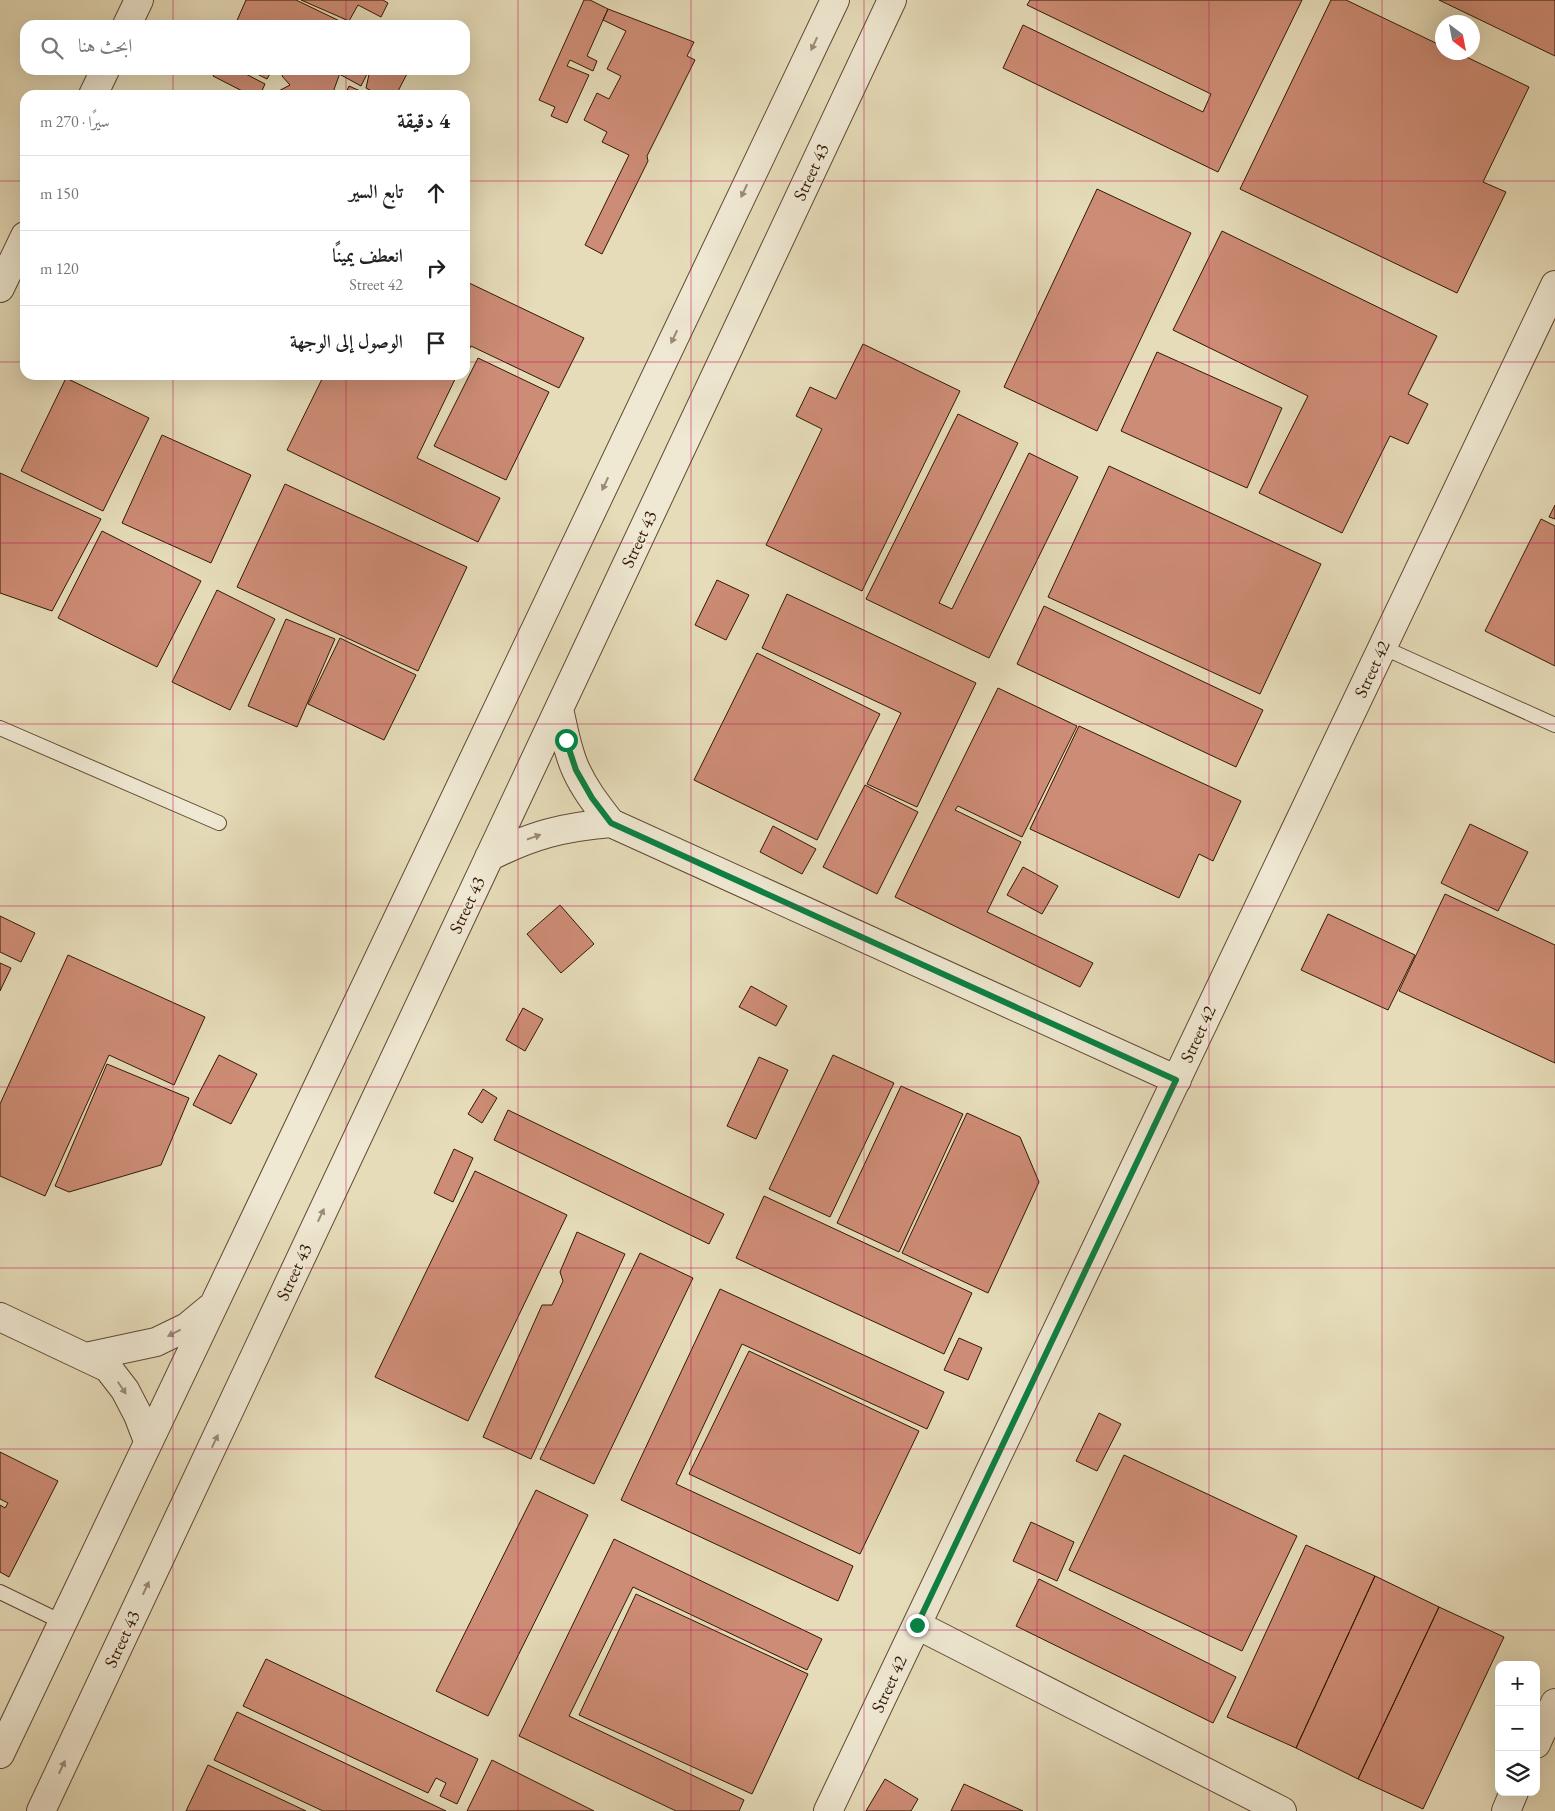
<!DOCTYPE html>
<html lang="ar">
<meta charset="utf-8">
<style>
:root{--surface:#fff;--page:#f2f2f2;--text:#222;--muted:#767676;--line:#e0e0e0}
body{margin:0;font-family:"EB Garamond",Amiri,serif;background:var(--page);color:var(--text);direction:rtl}
.controls{position:absolute;right:15px;bottom:15px;display:grid;overflow:hidden;border-radius:10px;box-shadow:0 5px 20px #0002}
.controls button{width:45px;height:45px;display:grid;place-items:center;padding:0;border:0;border-bottom:1px solid var(--line);background:var(--surface);color:var(--text);font:25px sans-serif}
.compass{position:absolute;left:1435px;top:15px;width:45px;height:45px;border-radius:50%;background:var(--surface);box-shadow:0 5px 20px #0002;rotate:148deg}
.stop{position:absolute;width:15px;height:15px;margin:-11px;border:4px solid #0b8043;border-radius:50%;background:#fff}
.stop.end{background:#0b8043;border-color:#fff;box-shadow:0 1px 5px #0008}
.list{margin:0;padding:0;list-style:none}
h2{display:flex;justify-content:space-between;align-items:center;height:65px;margin:0;padding:0 20px;font-size:21px}
h2 small{font-size:16px;font-weight:400;color:var(--muted)}
.list li{display:grid;grid-template-columns:32px 1fr auto;gap:15px;align-items:center;box-sizing:border-box;height:75px;padding:0 20px;border-top:1px solid var(--line)}
.list b{display:block;font-size:19px;white-space:nowrap}
.list p{margin:0;font-size:16px;white-space:nowrap;color:var(--muted)}
.list em{font-size:16px;font-style:normal;color:var(--muted)}
.icon{flex:none;width:28px;height:28px;fill:none;stroke:currentColor;stroke-width:2;stroke-linecap:round;stroke-linejoin:round}
.map{position:relative;flex:none;width:1555px;height:1811px;overflow:hidden;direction:ltr}
.search{position:absolute;background:var(--surface);box-shadow:0 5px 20px #0002;left:20px;top:20px;width:450px;height:55px;display:flex;align-items:center;gap:12px;box-sizing:border-box;padding:0 18px;border-radius:15px;color:var(--muted);font-size:19px}
.panel{position:absolute;background:var(--surface);box-shadow:0 5px 20px #0002;left:20px;top:90px;width:450px;height:290px;border-radius:15px;direction:rtl}
.map>svg:first-child{display:block}
.building{fill:#cd8c75;stroke:#341806}
.lines{fill:none;stroke-linecap:round;stroke-linejoin:round}
.lane-casing{stroke:#604933;stroke-width:16}
.street-casing{stroke:#604933;stroke-width:30}
.lane{stroke:#efe8d2;stroke-width:14}
.street{stroke:#efe8d2;stroke-width:28}
.oneway{fill:#9b8a76}
.route{stroke:#0b8043;stroke-width:6}
.grid{fill:none;stroke:#c2185b;stroke-width:1;stroke-opacity:0.55}
.labels{text-anchor:middle;stroke-width:4;stroke-linejoin:round;paint-order:stroke}
.street-label{font-size:18px;fill:#341806;stroke:#efe8d2}
</style>
<div class="map">
<svg width="1555" height="1811" viewBox="0 0 1555 1811">
<rect width="100%" height="100%" fill="#e6dcb9"/>
<filter id="stains"><feTurbulence type="fractalNoise" baseFrequency=".004" numOctaves="4"/><feColorMatrix values="0 0 0 0 .2 0 0 0 0 .09 0 0 0 0 .02 0 0 0 .5 -.17"/></filter>
<radialGradient id="worn" r=".72"><stop offset=".6" stop-color="#630" stop-opacity="0"/><stop offset="1" stop-color="#630" stop-opacity=".3"/></radialGradient>
<path class="building" d="M246,0h50l52,25h-113z
M301,0h82l5,3 -7,14 -23,-12 -9,16z
M584,0h6l18,9 -21,47 10,5 -4,10 -23,-11 -3,6 22,9 -22,48 -16,-7 4,-9 -16,-7z
M1030,0h272l-84,172 -215,-104 20,-43 180,87 8,-18 -184,-89z
M1331,0h15l96,46v6h14l73,35 -46,95 23,10 -49,101 -217,-104z
M1439,0h116v56z
M608,9l86,33 -7,14 8,4 -48,96 1,5 -46,93 -17,-9 44,-90 -27,-13 5,-10 -23,-12 13,-27 12,6 12,-23 -14,-7 19,-38 -23,-11z
M216,70h27l-1,2 23,12 -5,11h-10l-37,-19z
M249,70h23l-5,9z
M285,70h47l8,3 -8,22h-61l19,-10 -8,-9z
M332,70h37l-8,16z
M370,70h39l-13,25h-17l-13,-7z
M349,86l20,9h-24z
M1097,189l94,44 -94,198 -93,-44z
M1222,231l215,105 -29,58 20,10 -20,40 -18,-8 -48,97 -83,-40 49,-97 -135,-66z
M465,281l119,57 -25,50 -88,-42 -6,12z
M863,344l97,47 -98,200 -96,-46 56,-116 -26,-13 14,-29 26,12z
M1157,352l125,56 -35,80 -126,-57z
M478,358l71,34 -43,88 -72,-34z
M324,375h133l-40,83 83,40 -22,44 -191,-92z
M66,378l83,40 -46,93 -82,-40z
M958,414l60,29 -79,160 13,6 77,-156 49,24 -89,181 -123,-59z
M162,435l89,40 -40,88 -89,-40z
M1109,466l212,98 -61,130 -212,-97z
M0,473l101,46 -49,92 -52,-18z
M285,484l182,83 -49,104 -181,-84z
M1555,505v14l-6,-2z
M1541,519l14,7v140l-70,-35z
M102,531l99,50 -44,86 -99,-49z
M717,580l32,15 -23,45 -31,-15z
M217,590l58,29 -45,91 -58,-28z
M787,594l189,89 -59,124 -50,-23 34,-71 -139,-65z
M1044,606l219,104 -27,57 -219,-103z
M286,619l49,20 -38,88 -49,-21z
M340,638l76,37 -32,65 -76,-36z
M757,653l123,61 -63,126 -123,-60z
M998,688l79,38 -55,111 -64,-31 -3,4 66,32 -34,70 106,51 -13,24 -185,-90z
M1079,726l162,75 -28,60 -14,-7 -20,44 -149,-69z
M865,785l53,27 -41,82 -54,-27z
M1470,824l58,28 -30,59 -57,-28z
M773,826l43,23 -14,25 -42,-22z
M1023,867l35,19 -16,28 -35,-19z
M1445,894l110,51v118l-156,-72z
M560,905l34,39 -33,29 -34,-39z
M1328,914l87,41 -27,55 -87,-40z
M0,916l35,17 -14,29 -21,-10z
M68,955l137,62 -31,68 -65,-30 -64,141 -45,-20v-72z
M0,963l11,5 -11,23z
M751,986l36,20 -11,20 -37,-19z
M523,1008l20,11 -18,32 -19,-11z
M219,1055l38,19 -26,50 -38,-19z
M833,1055l61,28 -64,134 -61,-28z
M759,1057l29,13 -32,69 -29,-13z
M107,1064l82,34 -28,67 -92,27 -14,-6z
M901,1086l62,28 -64,138 -62,-29z
M483,1089l14,9 -15,25 -14,-9z
M508,1110l216,104 -15,30 -215,-104z
M967,1113l53,24 19,45 -51,111 -86,-40z
M454,1149l19,9 -20,44 -19,-9z
M475,1171l92,44 -99,206 -93,-44z
M764,1196l208,97 -28,61 -208,-96z
M577,1232l48,22 -94,205 -48,-22 59,-132h10l11,-24 -3,-9z
M640,1253l53,25 -99,206 -54,-25z
M720,1289l224,103 -17,37 -185,-85 -66,140 177,82 -15,35 -217,-101z
M959,1338l23,10 -14,32 -24,-10z
M749,1351l170,80 -59,123 -171,-80z
M1099,1413l22,11 -24,47 -21,-10z
M0,1452l58,29 -49,96 -9,-5v-67l5,3 3,-5 -8,-4z
M1124,1455l173,81 -55,115 -173,-81z
M536,1490l52,25 -100,201 -52,-25z
M1031,1522l43,20 -17,39 -44,-20z
M614,1539l208,100 -15,31 -174,-83 -64,129 175,84 -5,11h-63l-157,-75z
M1306,1545l69,31 -79,172 -69,-31z
M1375,1576l64,31 -81,172 -62,-31z
M1039,1579l197,98 -23,46 -197,-97z
M636,1594l172,80 -56,120 -173,-79z
M1439,1607l65,30 -81,172 -65,-30z
M266,1659l212,100 -21,45 -17,-8 6,-13 -10,-5 -8,15 -185,-87z
M237,1712l209,99h-123l-109,-51z
M492,1760l102,51h-127z
M208,1765l98,46h-120z
M885,1779l33,20 -7,12h-45z
M964,1784l59,27h-72z"/>
<g class="lines">
<defs>
<path id="lane" d="M1382,647l173,78
M0,728l219,95
M0,1592l62,30"/>
<path id="street" d="M127,25l12,-25
M93,95l12,-25
M0,288l25,-52
M559,709c5,21 8,42 17,61 9,20 22,36 35,53l566,257
M489,857c43,-22 74,-30 122,-34
M0,1317l108,51 17,22 13,25 10,26
M86,1357l70,-15 31,-15 23,-19
M917,1625l365,186
M1536,1744l19,-41
M0,1754l835,-1754
M41,1811l851,-1811
M828,1811l727,-1526
M1506,1811l8,-19"/>
</defs>
<use href="#lane" class="lane-casing"/>
<use href="#street" class="street-casing"/>
<use href="#lane" class="lane"/>
<use href="#street" class="street"/>
</g>
<defs><path id="oneway-solid" d="M-6-.8H1V-3.2L6.5 0L1 3.2V.8H-6Z" transform="scale(1.25)"/></defs>
<g class="oneway">
<use href="#oneway-solid" transform="translate(814 44) rotate(115)"/>
<use href="#oneway-solid" transform="translate(744 191) rotate(115)"/>
<use href="#oneway-solid" transform="translate(674 337) rotate(115)"/>
<use href="#oneway-solid" transform="translate(605 484) rotate(115)"/>
<use href="#oneway-solid" transform="translate(534 837) rotate(-19)"/>
<use href="#oneway-solid" transform="translate(321 1215) rotate(-65)"/>
<use href="#oneway-solid" transform="translate(174 1333) rotate(153)"/>
<use href="#oneway-solid" transform="translate(122 1388) rotate(56)"/>
<use href="#oneway-solid" transform="translate(215 1441) rotate(-65)"/>
<use href="#oneway-solid" transform="translate(146 1588) rotate(-65)"/>
<use href="#oneway-solid" transform="translate(62 1767) rotate(-65)"/>
</g>
<g class="lines">
<path class="route" d="M566,740l10,30 16,28 19,25 565,257 -259,545"/>
</g>
<path class="grid" d="M173,0v25M346,0v25M518,0v1811M691,0v1811M864,0v1811M1037,0v1811M1209,0v1811M1382,0v1811M173,70v25M346,70v25M0,181h25M465,181h1090M0,362h25M465,362h1090M173,375v1436M346,375v1436M0,543h1555M0,724h1555M0,906h1555M0,1087h1555M0,1268h1555M0,1449h1555M0,1630h1555"/>
<g class="labels">
<g class="street-label">
<text transform="translate(811 172) rotate(-65)" y="6">Street 43</text>
<text transform="translate(639 539) rotate(-65)" y="6">Street 43</text>
<text transform="translate(1372 669) rotate(-65)" y="6">Street 42</text>
<text transform="translate(467 905) rotate(-65)" y="6">Street 43</text>
<text transform="translate(1198 1034) rotate(-65)" y="6">Street 42</text>
<text transform="translate(294 1272) rotate(-65)" y="6">Street 43</text>
<text transform="translate(122 1639) rotate(-65)" y="6">Street 43</text>
<text transform="translate(889 1684) rotate(-65)" y="6">Street 42</text>
</g>
</g>
<rect width="100%" height="100%" filter="url(#stains)"/>
<rect width="100%" height="100%" fill="url(#worn)"/>
</svg>
<div class="controls">
<button>+</button>
<button>−</button>
<button><svg class="icon" aria-label="layers" viewBox="0 0 24 24"><path d="M12 4l9 5-9 5-9-5zM3 14l9 5 9-5"/></svg></button>
</div>
<svg class="compass" viewBox="-18 -18 36 36"><path d="M0-13l5 13h-10z" fill="#e53935"/><path d="M0 13l5-13h-10z" fill="#767676"/></svg>
<div class="stop" style="left:566px;top:740px"></div>
<div class="stop end" style="left:917px;top:1625px"></div>
<div class="search"><svg class="icon" aria-label="search" viewBox="0 0 24 24"><circle cx="10" cy="10" r="6"/><path d="M15 15l6 6"/></svg>ابحث هنا</div>
<section class="panel">
<h2>4 دقيقة<small>سيرًا · 270 m</small></h2>
<ul class="list">
<li><svg class="icon" aria-label="ahead" viewBox="0 0 24 24"><path d="M12 20V5M6 11l6-6 6 6"/></svg><div><b>تابع السير</b></div><em>150 m</em></li>
<li><svg class="icon" aria-label="right" viewBox="0 0 24 24"><path d="M7 20v-9h11M14 6l5 5-5 5"/></svg><div><b>انعطف يمينًا</b><p>Street 42</p></div><em>120 m</em></li>
<li><svg class="icon" aria-label="arrive" viewBox="0 0 24 24"><path d="M6 21V4h12l-3 4 3 4H6"/></svg><div><b>الوصول إلى الوجهة</b></div></li>
</ul>
</section>
</div>
